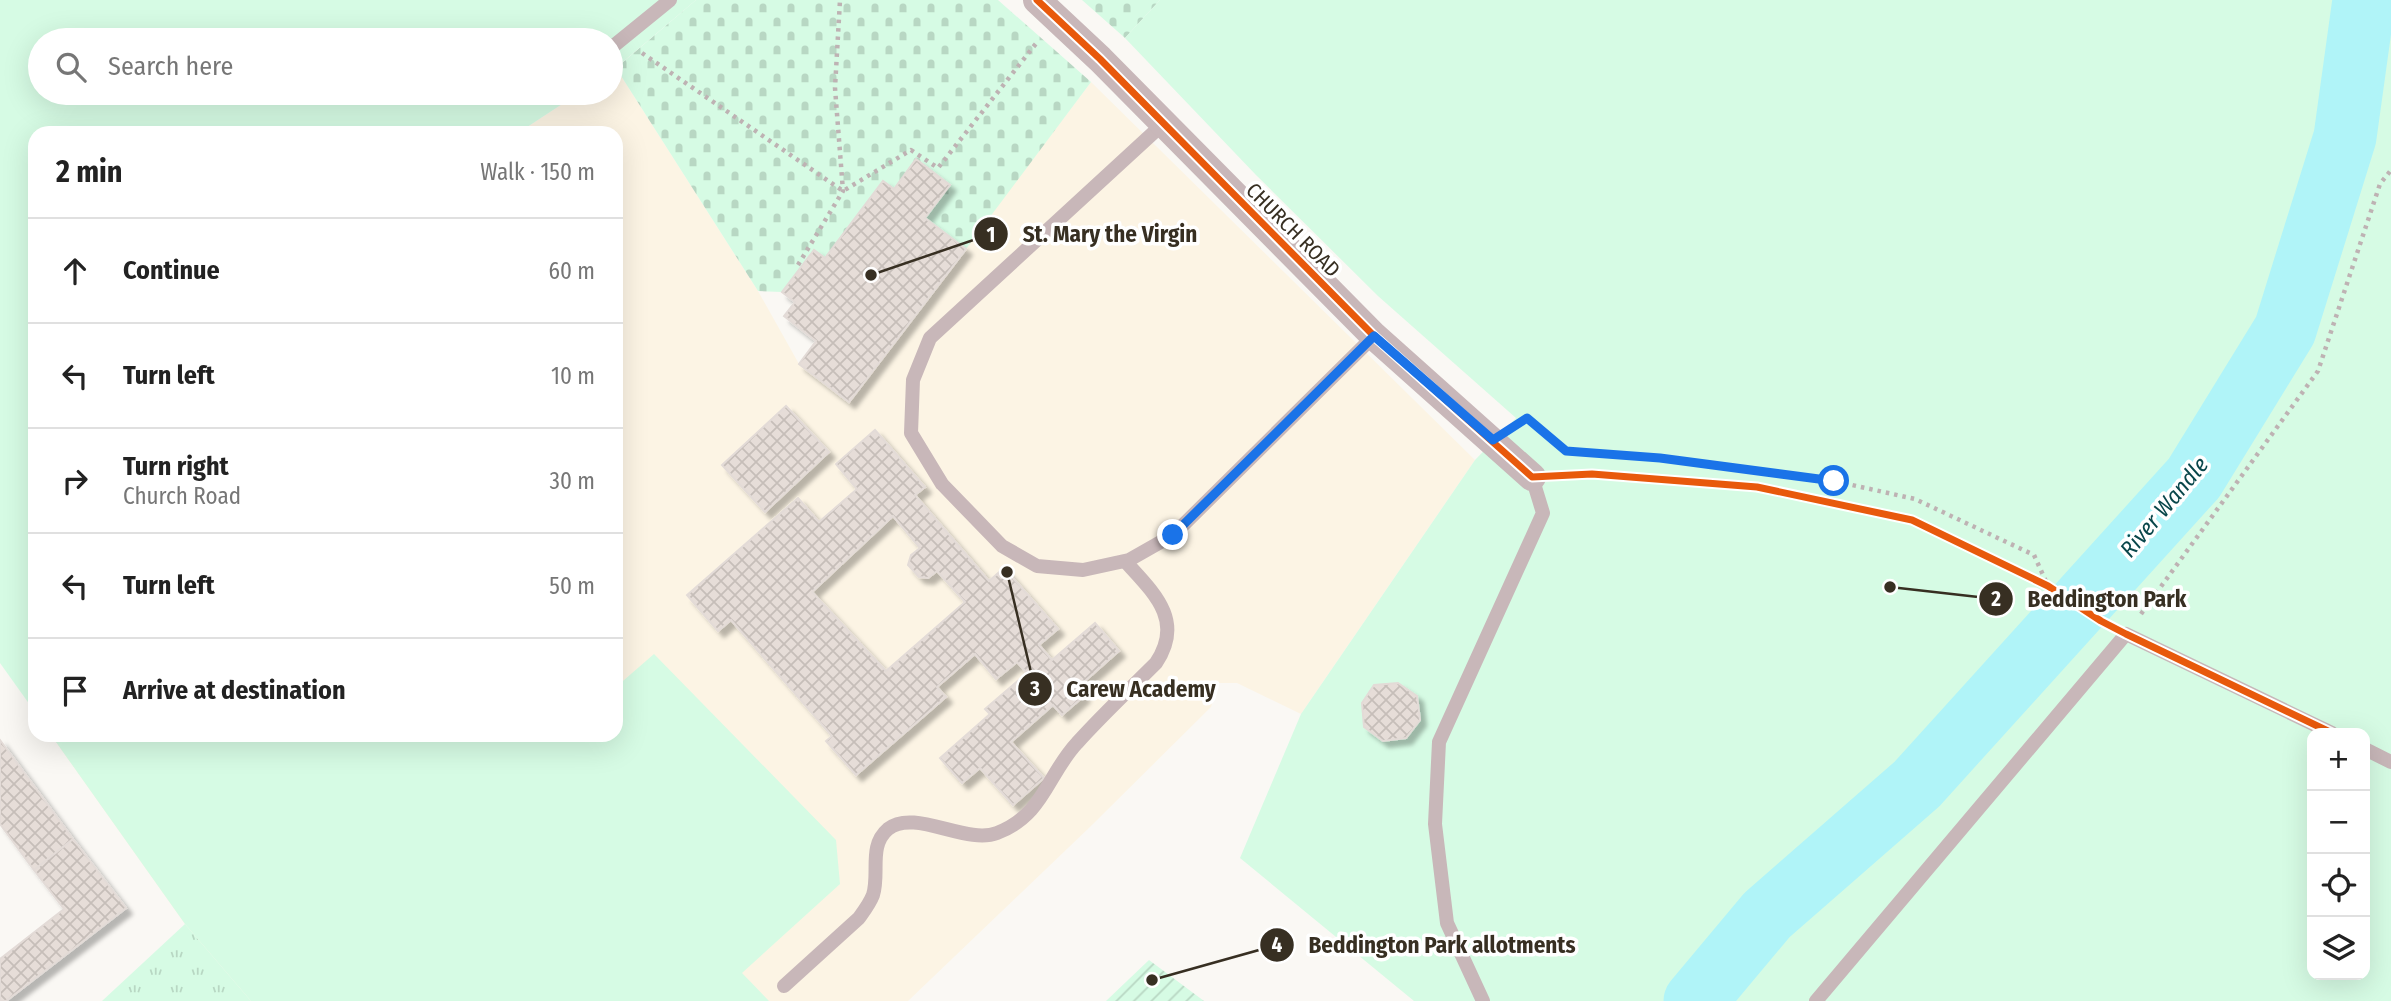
<!DOCTYPE html>
<meta charset="utf-8">
<style>
:root{--surface:#fff;--page:#f2f2f2;--text:#222;--muted:#767676;--line:#e0e0e0}
body{margin:0;font-family:"Fira Sans Condensed",sans-serif;background:var(--page);color:var(--text)}
.controls{position:absolute;right:21px;bottom:21px;display:grid;overflow:hidden;border-radius:14px;box-shadow:0 7px 28px #0002}
.controls button{width:63px;height:63px;display:grid;place-items:center;padding:0;border:0;border-bottom:2px solid var(--line);background:var(--surface);color:var(--text);font:35px sans-serif}
.stop{position:absolute;width:21px;height:21px;margin:-16px;border:5px solid #1a73e8;border-radius:50%;background:#fff}
.stop.end{background:#1a73e8;border-color:#fff;box-shadow:0 2px 7px #0008}
.list{margin:0;padding:0;list-style:none}
h2{display:flex;justify-content:space-between;align-items:center;height:91px;margin:0;padding:0 28px;font-size:30px}
h2 small{font-size:23px;font-weight:400;color:var(--muted)}
.list li{display:grid;grid-template-columns:46px 1fr auto;gap:21px;align-items:center;box-sizing:border-box;height:105px;padding:0 28px;border-top:2px solid var(--line)}
.list b{display:block;font-size:26px;white-space:nowrap}
.list p{margin:0;font-size:23px;white-space:nowrap;color:var(--muted)}
.list em{font-size:23px;font-style:normal;color:var(--muted)}
.icon{flex:none;width:38px;height:38px;fill:none;stroke:currentColor;stroke-width:2;stroke-linecap:round;stroke-linejoin:round}
.map{position:relative;flex:none;width:2391px;height:1001px;overflow:hidden}
.search{position:absolute;background:var(--surface);box-shadow:0 7px 28px #0002;left:28px;top:28px;width:595px;height:77px;display:flex;align-items:center;gap:18px;box-sizing:border-box;padding:0 24px;border-radius:38px;color:var(--muted);font-size:26px}
.panel{position:absolute;background:var(--surface);box-shadow:0 7px 28px #0002;left:28px;top:126px;width:595px;height:616px;border-radius:21px}
.map>svg:first-child{display:block}
.built{fill:#fcf4e4}
.grass{fill:url(#grass-tufts)}
.cemetery{fill:url(#cemetery-stones)}
.park{fill:#d6fbe4;fill-rule:evenodd}
.garden{fill:url(#garden-furrows)}
.lines{fill:none;stroke-linecap:round;stroke-linejoin:round}
.river{stroke:#b0f4f8;stroke-width:63}
.building{fill:url(#building-cross-hatch);stroke:#e3dbd7;stroke-width:2;fill-rule:evenodd;filter:url(#shadow)}
.path{stroke:#beb2b3;stroke-width:4.5;stroke-dasharray:3.5 5;stroke-linecap:butt}
.lane{stroke:#c8b7b9;stroke-width:14}
.street{stroke:#c8b7b9;stroke-width:28}
.cycleway-casing{stroke:#fff;stroke-width:11}
.cycleway{stroke:#e8590c;stroke-width:7}
.route{stroke:#1a73e8;stroke-width:9}
.labels{text-anchor:middle;stroke-width:7;stroke-linejoin:round;paint-order:stroke}
.street-label{font-size:21px;fill:#372f22;stroke:#fff}
.water-label{font-size:23px;font-style:italic;fill:#09474b;stroke:#fff}
.leader{fill:none;stroke:#372f22;stroke-width:2.5}
.callout-dot{fill:#372f22;stroke:#fff;stroke-width:2.5}
.mark-label{font-size:21px;text-anchor:middle;font-weight:bold;fill:#fff}
.callout-label{font-size:23px;text-anchor:middle;font-weight:bold;fill:#372f22;stroke:#fff;stroke-width:7;stroke-linejoin:round;paint-order:stroke}
</style>
<div class="map">
<svg width="2391" height="1001" viewBox="0 0 2391 1001">
<defs>
<pattern id="grass-tufts" width="24" height="20" patternUnits="userSpaceOnUse" patternTransform="scale(1.75)"><rect width="24" height="20" fill="#d6fbe4"/><path d="M3 7l-1-3M5 7V3M7 7l1-3M15 17l-1-3M17 17v-4M19 17l1-3" fill="none" stroke="#b8d7c3"/></pattern>
<pattern id="cemetery-stones" width="16" height="16" patternUnits="userSpaceOnUse" patternTransform="scale(1.75)"><rect width="16" height="16" fill="#d6fbe4"/><path d="M2 7V4a2 2 0 0 1 4 0v3zM10 15v-3a2 2 0 0 1 4 0v3z" fill="#b8d7c3"/></pattern>
<pattern id="garden-furrows" width="10" height="10" patternUnits="userSpaceOnUse" patternTransform="scale(1.75)"><rect width="10" height="10" fill="#d6fbe4"/><path d="M-1 1l2-2M0 10L10 0M9 11l2-2" fill="none" stroke="#b8d7c3"/></pattern>
<pattern id="building-cross-hatch" width="8" height="8" patternUnits="userSpaceOnUse" patternTransform="scale(1.75)"><rect width="8" height="8" fill="#e6ddd8"/><path d="M0 0l8 8M0 8l8-8" fill="none" stroke="#c6beb9"/></pattern>
<filter id="shadow"><feDropShadow dx="6" dy="6" stdDeviation="2" flood-color="#0004"/></filter>
</defs>
<rect width="100%" height="100%" fill="#faf8f4"/>
<path class="built" d="M616,68l142,223 41,73 50,38 242,-320 384,378 -174,254 -64,-31h-19l-7,24 -120,119 -183,175h-657l-66,-77 -134,-189h565v-602h-98l61,-40h32v-21z"/>
<path class="grass" d="M185,924l66,77h-149z"/>
<path class="cemetery" d="M696,0h302l93,82 -125,167 -41,-31 25,-32 -34,-26 -22,29 -11,-8 -58,77 -43,34 -24,-1 -142,-223z
M1082,0h78l-35,38z"/>
<path class="park" d="M0,0h696l-85,72v-32h-571v53h539l-61,40h-483v579l-35,-49z
M1160,0h1231v1001h-977l-174,-143 61,-144 174,-254 41,-42 -138,-122 -122,-121 -131,-137zM2312,733h53v242h-53z
M654,654l182,186 4,44 -98,89 27,28h-518l-66,-77 -134,-189h565v-48z"/>
<path class="garden" d="M1149,960l55,41h-98z"/>
<g class="lines">
<path class="river" d="M1695,1001l72,-86 150,-131 277,-306 91,-148 60,-193 19,-137"/>
</g>
<path class="building" d="M916,159l34,26 -25,33 41,31 -117,153 -50,-38 17,-23 -32,-25 11,-14 -13,-10 32,-42 11,8 58,-77 11,8z
M786,406l43,46 -64,60 -43,-47z
M875,430l50,57 -10,8 74,86 15,-13 54,61 -19,16 13,15 43,-37 24,28 -42,37 7,8 -22,19 -9,-10 -42,37 33,36 -31,27 -33,-37 -18,15 -22,-25 50,-44 -5,-5 42,-36 -10,-11 -21,17 -21,-25 -38,33 9,10 -90,78 -30,-34 6,-5 -101,-116 -13,11 -31,-36 111,-97 21,24 38,-33 -21,-25zM893,516l27,32 -9,7 -3,10 11,12 9,1 9,-7 28,31 -79,69 -74,-79z
M1398,683l19,13 3,24 -14,18 -23,3 -19,-14 -2,-24 12,-18z
M0,740l73,99 -39,31 -34,-46z
M73,839l53,69 -120,93h-6v-42l64,-50 -30,-39z"/>
<g class="lines">
<path class="path" d="M642,53l201,138 68,-41 27,18 100,-127
M798,265l45,-74 -8,-103 5,-88
M1520,423l7,-5 39,33 94,7 174,23 81,18 119,56 14,31
M2141,614l177,-243 62,-187 11,-14"/>
<path class="lane" d="M611,48l59,-48
M1164,123l-234,215 -17,42 -2,53 31,51 60,62 35,20 46,4 46,-10 44,-25 201,-199
M2365,749l26,13
M784,986l75,-68c5,-7 11,-15 14,-23 7,-22 -5,-49 15,-66 26,-21 78,16 109,4 47,-18 50,-58 80,-90 25,-28 53,-54 79,-80 29,-43 -3,-71 -31,-102
M1483,1001l-36,-78 -12,-99 4,-82 104,-229 -11,-36
M1816,1001l310,-367 206,99"/>
<path class="street" d="M1037,0l63,59 274,277 158,141"/>
<defs>
<path id="cycleway" d="M1037,0l63,59 274,277 158,141 60,-3 165,13 155,33 136,66 53,35 25,13 206,99"/>
</defs>
<use href="#cycleway" class="cycleway-casing"/>
<use href="#cycleway" class="cycleway"/>
</g>
<g class="lines">
<path class="route" d="M1173,535l201,-199 119,104 34,-22 39,33 94,7 174,23"/>
</g>
<g class="labels">
<g class="street-label">
<text transform="translate(1293 230) rotate(45)" y="7">CHURCH ROAD</text>
</g>
<g class="water-label">
<text transform="translate(2164 507) rotate(-50)" y="8">River Wandle</text>
</g>
</g>
<path class="leader" d="M871 275L991 234M1890 587L1996 599M1007 572L1035 689M1152 980L1277 945"/>
<g class="callout-dot">
<circle cx="871" cy="275" r="7"/>
<circle cx="1890" cy="587" r="7"/>
<circle cx="1007" cy="572" r="7"/>
<circle cx="1152" cy="980" r="7"/>
<circle cx="991" cy="234" r="18"/>
<circle cx="1996" cy="599" r="18"/>
<circle cx="1035" cy="689" r="18"/>
<circle cx="1277" cy="945" r="18"/>
</g>
<g class="mark-label">
<text x="991" y="242">1</text>
<text x="1996" y="606">2</text>
<text x="1035" y="696">3</text>
<text x="1277" y="952">4</text>
</g>
<g class="callout-label">
<text x="1110" y="242">St. Mary the Virgin</text>
<text x="2107" y="607">Beddington Park</text>
<text x="1141" y="697">Carew Academy</text>
<text x="1442" y="953">Beddington Park allotments</text>
</g>
</svg>
<div class="controls">
<button>+</button>
<button>−</button>
<button><svg class="icon" aria-label="locate" viewBox="0 0 24 24"><circle cx="12" cy="12" r="6"/><path d="M12 2v4M12 18v4M2 12h4M18 12h4"/></svg></button>
<button><svg class="icon" aria-label="layers" viewBox="0 0 24 24"><path d="M12 4l9 5-9 5-9-5zM3 14l9 5 9-5"/></svg></button>
</div>
<div class="stop" style="left:1834px;top:481px"></div>
<div class="stop end" style="left:1173px;top:535px"></div>
<div class="search"><svg class="icon" aria-label="search" viewBox="0 0 24 24"><circle cx="10" cy="10" r="6"/><path d="M15 15l6 6"/></svg>Search here</div>
<section class="panel">
<h2>2 min<small>Walk · 150 m</small></h2>
<ul class="list">
<li><svg class="icon" aria-label="ahead" viewBox="0 0 24 24"><path d="M12 20V5M6 11l6-6 6 6"/></svg><div><b>Continue</b></div><em>60 m</em></li>
<li><svg class="icon" aria-label="left" viewBox="0 0 24 24"><path d="M17 20v-9H6M10 6l-5 5 5 5"/></svg><div><b>Turn left</b></div><em>10 m</em></li>
<li><svg class="icon" aria-label="right" viewBox="0 0 24 24"><path d="M7 20v-9h11M14 6l5 5-5 5"/></svg><div><b>Turn right</b><p>Church Road</p></div><em>30 m</em></li>
<li><svg class="icon" aria-label="left" viewBox="0 0 24 24"><path d="M17 20v-9H6M10 6l-5 5 5 5"/></svg><div><b>Turn left</b></div><em>50 m</em></li>
<li><svg class="icon" aria-label="arrive" viewBox="0 0 24 24"><path d="M6 21V4h12l-3 4 3 4H6"/></svg><div><b>Arrive at destination</b></div></li>
</ul>
</section>
</div>
